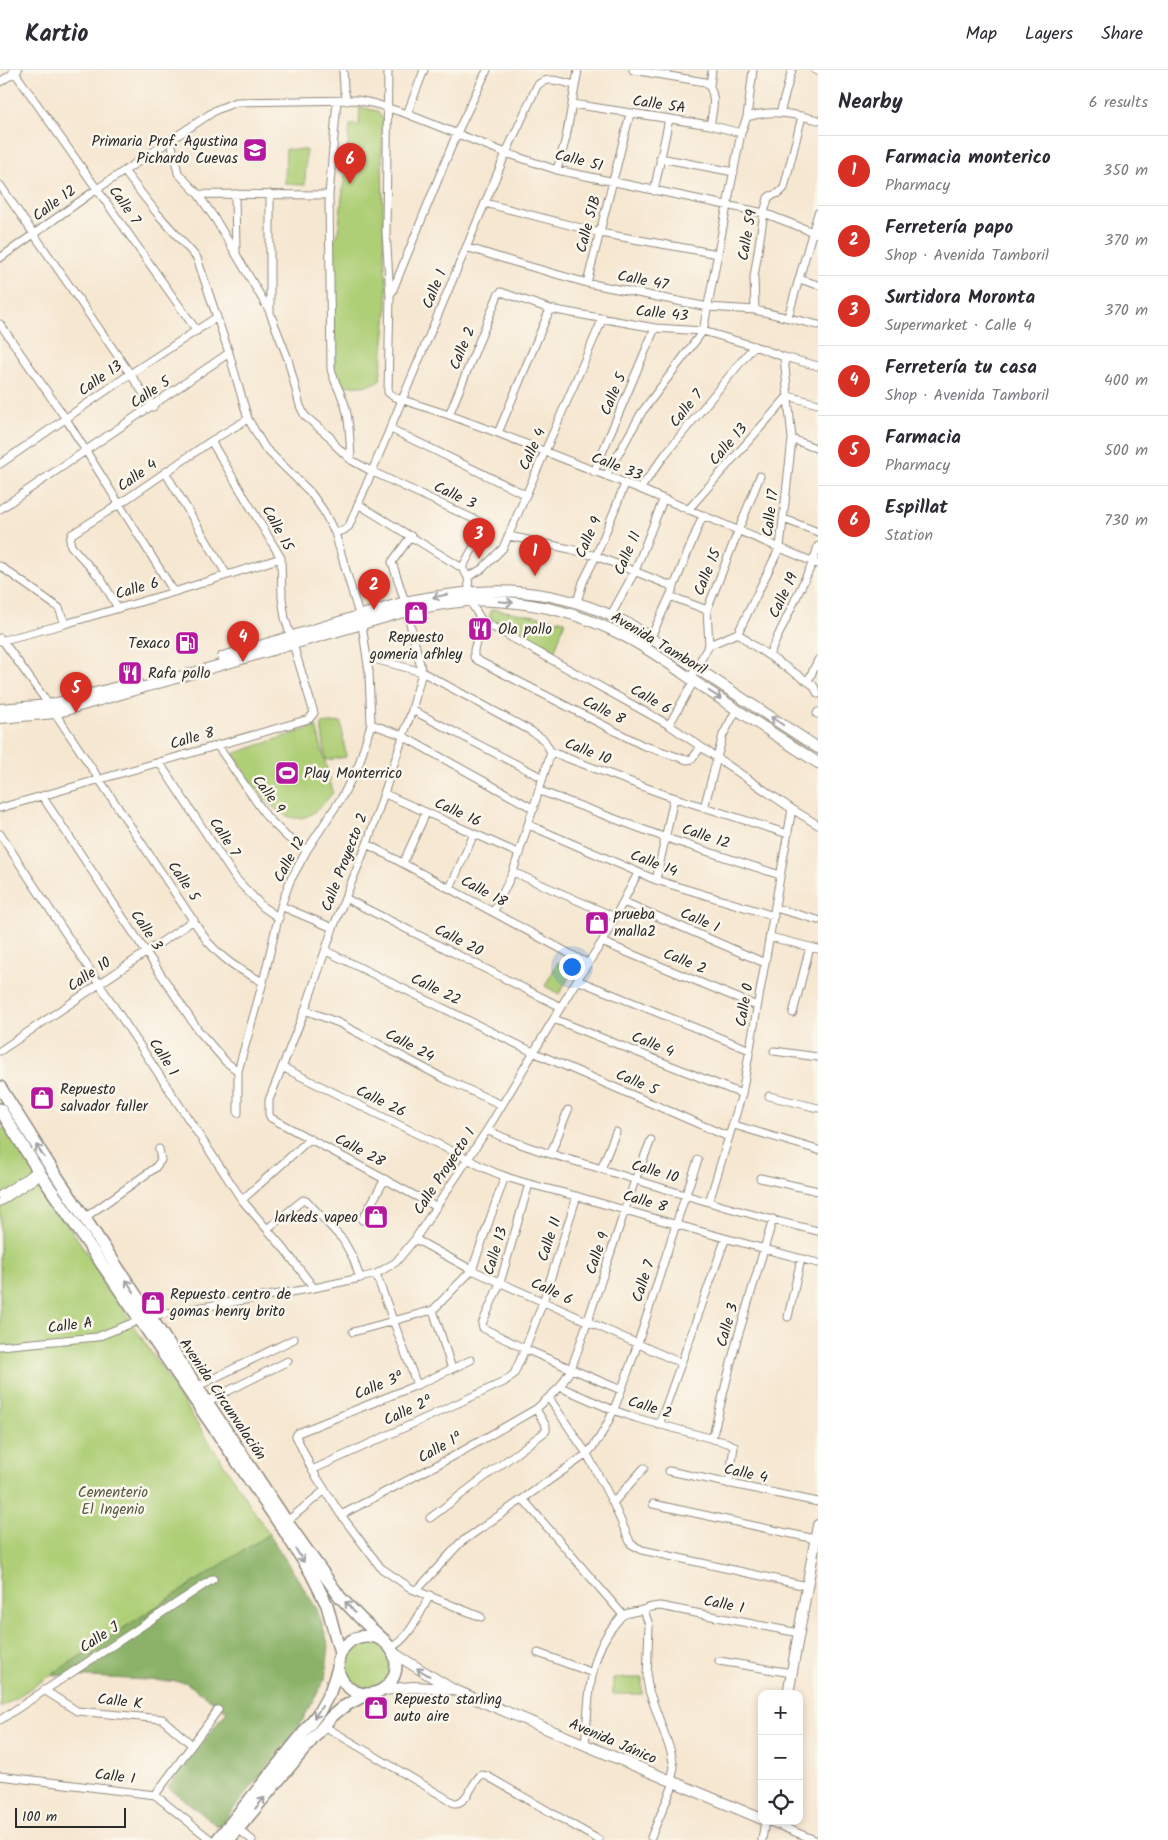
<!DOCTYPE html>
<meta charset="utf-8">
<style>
:root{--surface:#fff;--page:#f2f2f3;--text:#2b2b33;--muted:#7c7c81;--line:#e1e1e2;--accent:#d93025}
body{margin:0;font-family:Kalam,sans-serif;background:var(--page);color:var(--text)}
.controls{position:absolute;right:15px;bottom:15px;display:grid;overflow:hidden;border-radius:10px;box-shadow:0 2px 8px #0003}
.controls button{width:45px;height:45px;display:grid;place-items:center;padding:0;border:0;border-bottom:1px solid var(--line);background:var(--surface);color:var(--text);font:25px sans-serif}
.scale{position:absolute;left:15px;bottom:12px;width:111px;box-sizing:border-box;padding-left:5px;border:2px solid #2b2b2b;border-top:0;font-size:14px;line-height:18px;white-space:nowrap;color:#2b2b2b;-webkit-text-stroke:4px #fbf7ec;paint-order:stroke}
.you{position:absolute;left:571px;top:896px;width:18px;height:18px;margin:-12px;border:4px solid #fff;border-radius:50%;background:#1a73e8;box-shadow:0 0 0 8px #1a73e833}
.badge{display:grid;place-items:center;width:32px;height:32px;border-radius:50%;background:var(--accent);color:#fff;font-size:16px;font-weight:700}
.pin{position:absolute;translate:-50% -41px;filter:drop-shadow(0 1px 2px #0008)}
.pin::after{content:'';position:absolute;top:26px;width:18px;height:15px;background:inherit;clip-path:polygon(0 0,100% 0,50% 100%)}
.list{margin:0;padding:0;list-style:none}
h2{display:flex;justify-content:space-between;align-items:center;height:65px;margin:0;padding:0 20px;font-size:21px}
h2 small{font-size:16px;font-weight:400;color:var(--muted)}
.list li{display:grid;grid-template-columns:32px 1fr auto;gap:15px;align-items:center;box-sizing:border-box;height:70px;padding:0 20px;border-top:1px solid var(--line)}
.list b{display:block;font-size:19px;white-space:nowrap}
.list p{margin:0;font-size:16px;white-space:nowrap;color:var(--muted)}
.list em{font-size:16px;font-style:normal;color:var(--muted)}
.icon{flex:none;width:28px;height:28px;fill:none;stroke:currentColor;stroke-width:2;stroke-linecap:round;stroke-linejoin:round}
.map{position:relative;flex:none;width:818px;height:1770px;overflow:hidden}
header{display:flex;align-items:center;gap:30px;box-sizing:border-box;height:70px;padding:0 25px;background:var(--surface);border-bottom:1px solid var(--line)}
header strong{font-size:24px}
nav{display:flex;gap:28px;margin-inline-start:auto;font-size:18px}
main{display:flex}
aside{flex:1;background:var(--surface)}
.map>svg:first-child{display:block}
.green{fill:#afcf77;stroke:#6d7d51}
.forest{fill:#8bb268;stroke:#5b6e4a}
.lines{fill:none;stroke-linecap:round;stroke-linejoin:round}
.street-casing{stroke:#90897e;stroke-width:9}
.secondary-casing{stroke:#90897e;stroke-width:12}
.primary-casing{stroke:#90897e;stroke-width:14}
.street{stroke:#fff;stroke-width:7}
.secondary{stroke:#fff;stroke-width:10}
.primary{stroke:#fff;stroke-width:11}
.oneway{stroke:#a0a0a0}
.labels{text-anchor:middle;stroke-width:5;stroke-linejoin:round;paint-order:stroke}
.street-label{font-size:15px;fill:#2b2b2b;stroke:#fbf7ec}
.poi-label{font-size:15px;fill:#2b2b2b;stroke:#fbf7ec;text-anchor:start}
.park-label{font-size:15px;fill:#535c42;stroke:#fbf7ec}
</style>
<header>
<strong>Kartio</strong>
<nav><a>Map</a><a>Layers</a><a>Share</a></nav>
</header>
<main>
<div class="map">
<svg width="818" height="1770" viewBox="0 0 818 1770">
<rect width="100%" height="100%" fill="#fbf7ec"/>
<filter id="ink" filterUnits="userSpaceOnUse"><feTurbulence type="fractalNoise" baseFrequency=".02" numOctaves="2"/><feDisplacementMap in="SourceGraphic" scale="10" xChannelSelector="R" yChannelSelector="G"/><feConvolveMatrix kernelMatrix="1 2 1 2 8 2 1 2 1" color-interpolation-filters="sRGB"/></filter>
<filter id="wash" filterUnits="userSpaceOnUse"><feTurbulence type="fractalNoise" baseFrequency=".0096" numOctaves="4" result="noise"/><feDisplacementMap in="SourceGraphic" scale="20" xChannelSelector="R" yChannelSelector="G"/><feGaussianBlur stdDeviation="1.12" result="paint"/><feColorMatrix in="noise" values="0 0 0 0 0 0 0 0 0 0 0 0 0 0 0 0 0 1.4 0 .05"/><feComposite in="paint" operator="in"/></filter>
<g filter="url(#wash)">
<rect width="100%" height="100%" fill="#f6e7d1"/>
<path class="green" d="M360,37l17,4 6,8 -1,38 2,98 3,34v23l-7,68c-8,7 -31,8 -41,3l-4,-7 -3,-121 1,-12 5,-9 12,-109h9z
M286,79l20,1 -1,35 -20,-1z
M493,539l72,12 -11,32 -64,-35v-7z
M341,652l5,35 -20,3 -5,-36z
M316,656l17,66c-6,8 -13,17 -22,22 -33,20 -64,-40 -78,-60z
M558,892l15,8 -14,24 -14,-8z
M0,1059h6l263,405 -269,174z
M342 1594a25 25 0 1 1 50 0a25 25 0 1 1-50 0Z
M613,1608h29v16h-29z"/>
<path class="forest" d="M269,1464l48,75 12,37 -4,33 -29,53 -77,95 -51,-40 59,-76 -42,-29 -134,-7z"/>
</g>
<g filter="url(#ink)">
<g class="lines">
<defs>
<path id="street" d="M13,0l184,261
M343,0l1,19 3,12
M388,0l-2,162 4,63 -2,97 6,5 55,18 49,18 142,56 178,75
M633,0l72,12c13,10 8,28 5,43
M815,0l3,1
M0,12l18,-12
M710,16l2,-16
M337,31l-8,94 2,174c3,14 12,26 15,40 4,16 4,34 5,51
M572,34l138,21 31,8
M780,43l12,-43
M407,44l17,-44
M747,47c24,-8 47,-3 71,3
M171,71l7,32 20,21 19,28 53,90
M660,88l74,14
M557,100l9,-32 12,-68
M124,101l32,41 41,46 32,95 19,66 17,29 45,44 13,18 12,23 27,92 7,47 2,52 -12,40 -17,33 -35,53 -17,31 -9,25 -18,76 -25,89v42
M0,115l153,222
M654,121l15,-72
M198,124l131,1
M235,124l1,58
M270,124v119l18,46 12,47 5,10 25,21 6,9 15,14 20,11 109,51 3,8 -21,38
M485,133l115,30 118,21
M466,177l48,15 73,21 121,24 47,3 63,15
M0,188l97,-69 119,-79 20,-8 121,-2 19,4 31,10 99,39 51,17 207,43 54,21
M799,209l19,6
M587,213l43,-169
M392,222l65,-159 30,-63
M755,240l-1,-33 10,-64 4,-15 2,-2 9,-3 5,-5 18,-72
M788,247l30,-104
M0,254l66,95 108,173
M449,345l49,-120 3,-3 49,17 105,19 48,3 51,15 30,11 34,9
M391,359l135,66
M498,363l52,-124
M792,369l26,10
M0,394l130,-90 87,-57
M165,402l62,103
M594,402l61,-144
M606,406l36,-64 61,-81 38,-198 6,-16 6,-47
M640,419l27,-37 87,-106
M358,434l104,64 6,9 2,24 12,20 187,104 123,84 26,16
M0,439l229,-156
M688,440l100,-114 30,8
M784,449l34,13
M335,463l9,-3 5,-4 157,-373 31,-67c9,-11 25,-4 38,-1
M509,466l61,13 26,7 78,31
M0,496l59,42 6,16
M468,507l14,-8 21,-21 100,-230
M670,526l37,14
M405,532l-13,-40 19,-26
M577,532l6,-20 13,-26 29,-72
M118,538l-17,-29 -30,-33 -1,-6 2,-6 46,-29 93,-64 37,-22
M407,541l15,61 -10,38 -45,134 -34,84 -28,82 -36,90v14l2,4 165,89
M611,545l24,-44 28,-71
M482,551l-8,29v7l3,3 165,85 45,15 5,-1 9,-12
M738,563l13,11 62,41 5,9
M651,567l19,-41 33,-81
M0,568l3,3 52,72 152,228c19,21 31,28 56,41
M0,571l65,-17 109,-32 107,-34
M709,575l29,-12 42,-86 12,-108 -8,-82
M769,585l44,-93 5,-16
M367,587l55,15 109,59 13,9 7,12 112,42 125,40
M690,609l19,-34 -2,-35 53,-134
M808,611l10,-21
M412,640l131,68
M817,644l1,-2
M371,654l28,10 135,75
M669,655l25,-44
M217,675l50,72 20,20 20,13
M159,692l77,117 27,28 16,11
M540,721l126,47 114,37
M385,724l135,60
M42,726l156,234 28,32 12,9
M0,738l309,-89 5,-6 -29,-95 -3,-20 -1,-40 -70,-117
M704,738l19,-73 14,-26
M529,755l127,55 118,36
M0,764l242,366 43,50 29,38
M367,774l220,119
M403,793l23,-50
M513,802l102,45
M656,810l18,-82
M450,818l24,-54
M345,828l216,109
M624,832l141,61
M281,836l52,22
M775,838l43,12
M494,841l19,-39 38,-120
M770,867l48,12
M602,872l155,64
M326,881l207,101 196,85
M577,910l173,70
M305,940l34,13 106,56 57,26
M793,943l17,-66
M554,949l188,75
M0,981l194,-131
M774,981l44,6
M282,997l186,92c35,22 78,28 118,40 77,22 154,44 232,64
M769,1026l49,12
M734,1055l84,25
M487,1060c35,17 74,27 111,38 73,23 146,46 220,63
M551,1083l17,-43
M601,1099l15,-37
M760,1108l58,13
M529,1114l-29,99 -18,41 1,4 42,21 96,41
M0,1125l38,-25
M242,1130l68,-61
M0,1132l41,-27
M709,1132l33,-108 50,-285
M83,1149l72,-51 6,-8 -2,-11
M362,1150l23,-41
M267,1159l36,-29 5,2 35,38 10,18 7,20
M415,1169l57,31 209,93
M376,1204l41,111
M433,1240l19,59
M788,1247l13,-58
M353,1262l80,-22 39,-40 33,-94
M0,1276l97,-9 53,-21 164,-28 46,-10 16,-4 20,-12 19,-23 72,-109 90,-150 25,-38 36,-69
M471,1290l-54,25 -119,48 -2,3 16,34 29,45 40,53 31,21 69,28
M196,1317l98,-48
M560,1317l53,23 23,8 92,25 6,3 -5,38
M549,1328l38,56 26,49 18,41 11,6 165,36
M206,1332l82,-41
M659,1355l66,-185
M712,1369l24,-96 37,-124
M312,1400l192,-88 10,-8 11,-25 18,-47 34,-106
M669,1401l149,31
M523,1429l100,116
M613,1433l31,-35
M653,1434l162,35
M341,1445l111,-58 84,-48 24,-22 11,-18 9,-25 55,-164 16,-40
M430,1448l116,-87v-5l-10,-17
M285,1453l40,-33
M416,1519l3,-1 41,-45 127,-89c22,-24 32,-58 43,-88 24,-68 43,-138 68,-206
M644,1540l5,15 -2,54 2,12 22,61 3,15 -3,14
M391,1577c17,-6 30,-36 39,-52
M538,1583l55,20
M719,1591l73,12
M44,1620l33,21 85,8 29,25
M0,1650l213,-141
M324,1656l130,77c14,1 17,-20 27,-28l6,1 112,64
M585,1675c4,-40 2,-89 30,-121 3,-3 5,-7 8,-9 6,-3 13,-3 19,-5 7,-2 11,-4 18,-4l139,27
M0,1706l155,19 56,45
M155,1725l63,-85
M768,1751l47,19
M238,1759l14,11
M651,1767l23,-54
M762,1770l3,-19"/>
<path id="secondary" d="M223,587l182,-55c84,-17 149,-17 226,23l187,123
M0,639l49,-4 88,-23
M0,648l55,-5 352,-102c29,-6 58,-12 87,-10 41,2 83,12 120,30 32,15 61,37 90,57 38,25 76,50 114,75
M395,1584l57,35 310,130
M383,1620l30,-3 36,2
M788,1624l30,-169"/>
<path id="primary" d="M0,1017l48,76 239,359 53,75 22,23 23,21
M0,1039l41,66 244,357 26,41 16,32 13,48
M338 1595a29 29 0 1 1 58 0a29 29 0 1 1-58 0Z
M217,1770l84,-104 18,-24 11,-20 8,-24
M229,1770l102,-123 12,-10 24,-13"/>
</defs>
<use href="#street" class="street-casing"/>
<use href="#secondary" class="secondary-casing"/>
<use href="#primary" class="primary-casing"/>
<use href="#street" class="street"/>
<use href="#secondary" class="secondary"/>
<use href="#primary" class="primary"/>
</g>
<defs><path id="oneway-shaft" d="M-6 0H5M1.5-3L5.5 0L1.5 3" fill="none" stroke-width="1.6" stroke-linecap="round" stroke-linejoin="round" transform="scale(1.25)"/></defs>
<g class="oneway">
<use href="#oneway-shaft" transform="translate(440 526) rotate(169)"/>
<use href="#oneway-shaft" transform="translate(506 532) rotate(5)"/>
<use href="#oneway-shaft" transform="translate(715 625) rotate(33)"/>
<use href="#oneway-shaft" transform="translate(777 651) rotate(-146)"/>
<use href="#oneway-shaft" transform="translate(40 1081) rotate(-123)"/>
<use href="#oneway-shaft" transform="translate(130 1216) rotate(-123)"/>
<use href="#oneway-shaft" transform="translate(300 1486) rotate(58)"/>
<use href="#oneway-shaft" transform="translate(350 1537) rotate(-132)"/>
<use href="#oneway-shaft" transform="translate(423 1602) rotate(-149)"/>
<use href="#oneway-shaft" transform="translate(318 1642) rotate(124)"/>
<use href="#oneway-shaft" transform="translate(260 1733) rotate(-50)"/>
</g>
</g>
<defs>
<symbol id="school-square" viewBox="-11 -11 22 22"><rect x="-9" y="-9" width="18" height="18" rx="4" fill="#b5179e" stroke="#fbf7ec"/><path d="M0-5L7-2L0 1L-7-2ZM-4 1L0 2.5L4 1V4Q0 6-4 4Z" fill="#fff"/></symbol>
<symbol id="shop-square" viewBox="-11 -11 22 22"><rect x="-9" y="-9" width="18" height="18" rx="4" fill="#b5179e" stroke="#fbf7ec"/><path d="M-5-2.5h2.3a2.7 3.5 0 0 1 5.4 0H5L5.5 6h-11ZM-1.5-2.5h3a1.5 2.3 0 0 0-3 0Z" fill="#fff"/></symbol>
<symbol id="restaurant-square" viewBox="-11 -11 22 22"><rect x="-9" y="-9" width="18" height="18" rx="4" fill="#b5179e" stroke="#fbf7ec"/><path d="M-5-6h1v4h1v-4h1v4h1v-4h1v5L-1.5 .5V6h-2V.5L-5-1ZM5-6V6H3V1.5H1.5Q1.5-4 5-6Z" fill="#fff"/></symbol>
<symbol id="fuel-square" viewBox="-11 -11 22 22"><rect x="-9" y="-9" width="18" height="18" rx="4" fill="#b5179e" stroke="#fbf7ec"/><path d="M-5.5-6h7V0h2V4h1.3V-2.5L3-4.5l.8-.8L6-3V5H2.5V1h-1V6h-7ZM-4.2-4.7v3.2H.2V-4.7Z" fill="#fff"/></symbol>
<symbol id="stadium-square" viewBox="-11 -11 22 22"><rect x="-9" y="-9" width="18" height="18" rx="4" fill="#b5179e" stroke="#fbf7ec"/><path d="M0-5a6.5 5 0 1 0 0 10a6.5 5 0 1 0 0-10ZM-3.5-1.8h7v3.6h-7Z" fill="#fff"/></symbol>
</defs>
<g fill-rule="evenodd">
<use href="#school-square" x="241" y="66" width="28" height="28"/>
<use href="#shop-square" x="402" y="529" width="28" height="28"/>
<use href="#restaurant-square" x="466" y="545" width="28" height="28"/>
<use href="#fuel-square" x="173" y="559" width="28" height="28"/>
<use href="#restaurant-square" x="116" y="589" width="28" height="28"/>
<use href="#stadium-square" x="273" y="689" width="28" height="28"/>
<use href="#shop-square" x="583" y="839" width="28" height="28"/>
<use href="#shop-square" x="28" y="1014" width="28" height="28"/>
<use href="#shop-square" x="362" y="1133" width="28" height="28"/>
<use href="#shop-square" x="139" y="1219" width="28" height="28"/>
<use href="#shop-square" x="362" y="1624" width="28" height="28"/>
</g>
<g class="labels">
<g class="street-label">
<text transform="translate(659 34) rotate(8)" y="5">Calle 5A</text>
<text transform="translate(579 90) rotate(14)" y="5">Calle 51</text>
<text transform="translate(54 133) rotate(-36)" y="5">Calle 12</text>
<text transform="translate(125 135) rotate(55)" y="5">Calle 7</text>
<text transform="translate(588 154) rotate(-75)" y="5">Calle 51B</text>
<text transform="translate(747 165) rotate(-80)" y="5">Calle 59</text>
<text transform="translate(643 210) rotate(11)" y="5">Calle 47</text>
<text transform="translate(434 219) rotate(-68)" y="5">Calle 1</text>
<text transform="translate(662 243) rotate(6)" y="5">Calle 43</text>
<text transform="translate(462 278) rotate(-68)" y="5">Calle 2</text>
<text transform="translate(100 308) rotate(-35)" y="5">Calle 13</text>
<text transform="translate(150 322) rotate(-34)" y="5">Calle 5</text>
<text transform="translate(613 324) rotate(-67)" y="5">Calle 5</text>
<text transform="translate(686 338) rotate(-51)" y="5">Calle 7</text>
<text transform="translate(728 374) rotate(-49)" y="5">Calle 13</text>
<text transform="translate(532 379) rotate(-66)" y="5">Calle 4</text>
<text transform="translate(617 396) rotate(21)" y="5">Calle 33</text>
<text transform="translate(137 405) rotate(-35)" y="5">Calle 4</text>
<text transform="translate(455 425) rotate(25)" y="5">Calle 3</text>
<text transform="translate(770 443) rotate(-83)" y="5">Calle 17</text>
<text transform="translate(278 458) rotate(61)" y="5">Calle 15</text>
<text transform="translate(588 467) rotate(-66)" y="5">Calle 9</text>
<text transform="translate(627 483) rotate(-67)" y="5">Calle 11</text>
<text transform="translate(707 502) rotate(-68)" y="5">Calle 15</text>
<text transform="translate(137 518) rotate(-16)" y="5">Calle 6</text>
<text transform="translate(783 525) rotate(-65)" y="5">Calle 19</text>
<text transform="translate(659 573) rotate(31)" y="5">Avenida Tamboril</text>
<text transform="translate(651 629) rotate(30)" y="5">Calle 6</text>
<text transform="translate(604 640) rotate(27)" y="5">Calle 8</text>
<text transform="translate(192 668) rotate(-16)" y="5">Calle 8</text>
<text transform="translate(588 681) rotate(21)" y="5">Calle 10</text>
<text transform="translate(269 724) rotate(53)" y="5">Calle 9</text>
<text transform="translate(458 742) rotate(24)" y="5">Calle 16</text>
<text transform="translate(706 766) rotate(18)" y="5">Calle 12</text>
<text transform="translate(225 767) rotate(57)" y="5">Calle 7</text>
<text transform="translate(289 789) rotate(-62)" y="5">Calle 12</text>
<text transform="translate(344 792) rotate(-69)" y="5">Calle Proyecto 2</text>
<text transform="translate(654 793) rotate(21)" y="5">Calle 14</text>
<text transform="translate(184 811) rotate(56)" y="5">Calle 5</text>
<text transform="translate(484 821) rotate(28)" y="5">Calle 18</text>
<text transform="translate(700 850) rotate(23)" y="5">Calle 1</text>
<text transform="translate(147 860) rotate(56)" y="5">Calle 3</text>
<text transform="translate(459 870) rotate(27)" y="5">Calle 20</text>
<text transform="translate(685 891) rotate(22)" y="5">Calle 2</text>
<text transform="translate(89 904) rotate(-34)" y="5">Calle 10</text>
<text transform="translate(436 919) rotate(26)" y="5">Calle 22</text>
<text transform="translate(744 935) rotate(-80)" y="5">Calle 0</text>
<text transform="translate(653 974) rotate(22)" y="5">Calle 4</text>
<text transform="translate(410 975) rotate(28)" y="5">Calle 24</text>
<text transform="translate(164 987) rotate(57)" y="5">Calle 1</text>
<text transform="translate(637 1012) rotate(23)" y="5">Calle 5</text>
<text transform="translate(381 1031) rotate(26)" y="5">Calle 26</text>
<text transform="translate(360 1080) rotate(28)" y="5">Calle 28</text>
<text transform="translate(444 1101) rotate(-57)" y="5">Calle Proyecto 1</text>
<text transform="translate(655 1101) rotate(16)" y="5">Calle 10</text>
<text transform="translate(645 1131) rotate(16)" y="5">Calle 8</text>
<text transform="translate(549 1169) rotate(-72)" y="5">Calle 11</text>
<text transform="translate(495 1181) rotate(-73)" y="5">Calle 13</text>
<text transform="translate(597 1183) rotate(-71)" y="5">Calle 9</text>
<text transform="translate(643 1211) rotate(-72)" y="5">Calle 7</text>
<text transform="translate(552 1221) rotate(25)" y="5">Calle 6</text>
<text transform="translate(70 1255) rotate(-7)" y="5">Calle A</text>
<text transform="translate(727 1255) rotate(-74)" y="5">Calle 3</text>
<text transform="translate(379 1315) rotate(-22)" y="5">Calle 3ª</text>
<text transform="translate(223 1329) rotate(56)" y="5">Avenida Circunvalación</text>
<text transform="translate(650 1337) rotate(17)" y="5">Calle 2</text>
<text transform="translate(408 1340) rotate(-25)" y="5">Calle 2ª</text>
<text transform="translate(440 1377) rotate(-29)" y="5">Calle 1ª</text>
<text transform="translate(746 1403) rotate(12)" y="5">Calle 4</text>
<text transform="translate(724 1534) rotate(11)" y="5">Calle 1</text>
<text transform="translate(99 1567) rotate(-33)" y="5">Calle J</text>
<text transform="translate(120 1631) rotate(6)" y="5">Calle K</text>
<text transform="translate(613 1671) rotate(23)" y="5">Avenida Jánico</text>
<text transform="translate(115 1706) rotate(7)" y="5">Calle I</text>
</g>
<g class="poi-label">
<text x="238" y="76" text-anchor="end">Primaria Prof. Agustina<tspan x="238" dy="17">Pichardo Cuevas</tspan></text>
<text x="498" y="564">Ola pollo</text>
<text x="416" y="572" text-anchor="middle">Repuesto<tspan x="416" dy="17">gomeria afhley</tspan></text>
<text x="170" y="578" text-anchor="end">Texaco</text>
<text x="148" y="608">Rafa pollo</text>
<text x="304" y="708">Play Monterrico</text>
<text x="614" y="849">prueba<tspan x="614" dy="17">malla2</tspan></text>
<text x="60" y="1024">Repuesto<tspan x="60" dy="17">salvador fuller</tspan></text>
<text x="358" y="1152" text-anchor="end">larkeds vapeo</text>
<text x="170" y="1229">Repuesto centro de<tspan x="170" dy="17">gomas henry brito</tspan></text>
<text x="394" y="1634">Repuesto starling<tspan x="394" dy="17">auto aire</tspan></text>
</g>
<g class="park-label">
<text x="113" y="1427">Cementerio<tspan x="113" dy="17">El Ingenio</tspan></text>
</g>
</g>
</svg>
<div class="controls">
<button>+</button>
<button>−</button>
<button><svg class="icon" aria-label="locate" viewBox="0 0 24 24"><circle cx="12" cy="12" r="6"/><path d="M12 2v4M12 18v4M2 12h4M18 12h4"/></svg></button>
</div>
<div class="scale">100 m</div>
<div class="you"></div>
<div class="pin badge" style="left:535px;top:506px">1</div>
<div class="pin badge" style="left:374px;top:540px">2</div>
<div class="pin badge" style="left:479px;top:489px">3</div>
<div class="pin badge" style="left:243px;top:592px">4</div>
<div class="pin badge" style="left:76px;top:643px">5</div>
<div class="pin badge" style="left:350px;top:114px">6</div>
</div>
<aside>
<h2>Nearby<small>6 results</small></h2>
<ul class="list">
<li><span class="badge">1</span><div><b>Farmacia monterico</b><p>Pharmacy</p></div><em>350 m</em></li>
<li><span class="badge">2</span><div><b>Ferretería papo</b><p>Shop · Avenida Tamboril</p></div><em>370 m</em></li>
<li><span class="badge">3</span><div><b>Surtidora Moronta</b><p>Supermarket · Calle 4</p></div><em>370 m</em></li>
<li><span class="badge">4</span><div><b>Ferretería tu casa</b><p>Shop · Avenida Tamboril</p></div><em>400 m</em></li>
<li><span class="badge">5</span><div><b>Farmacia</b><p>Pharmacy</p></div><em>500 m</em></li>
<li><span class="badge">6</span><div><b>Espillat</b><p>Station</p></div><em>730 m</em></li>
</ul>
</aside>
</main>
